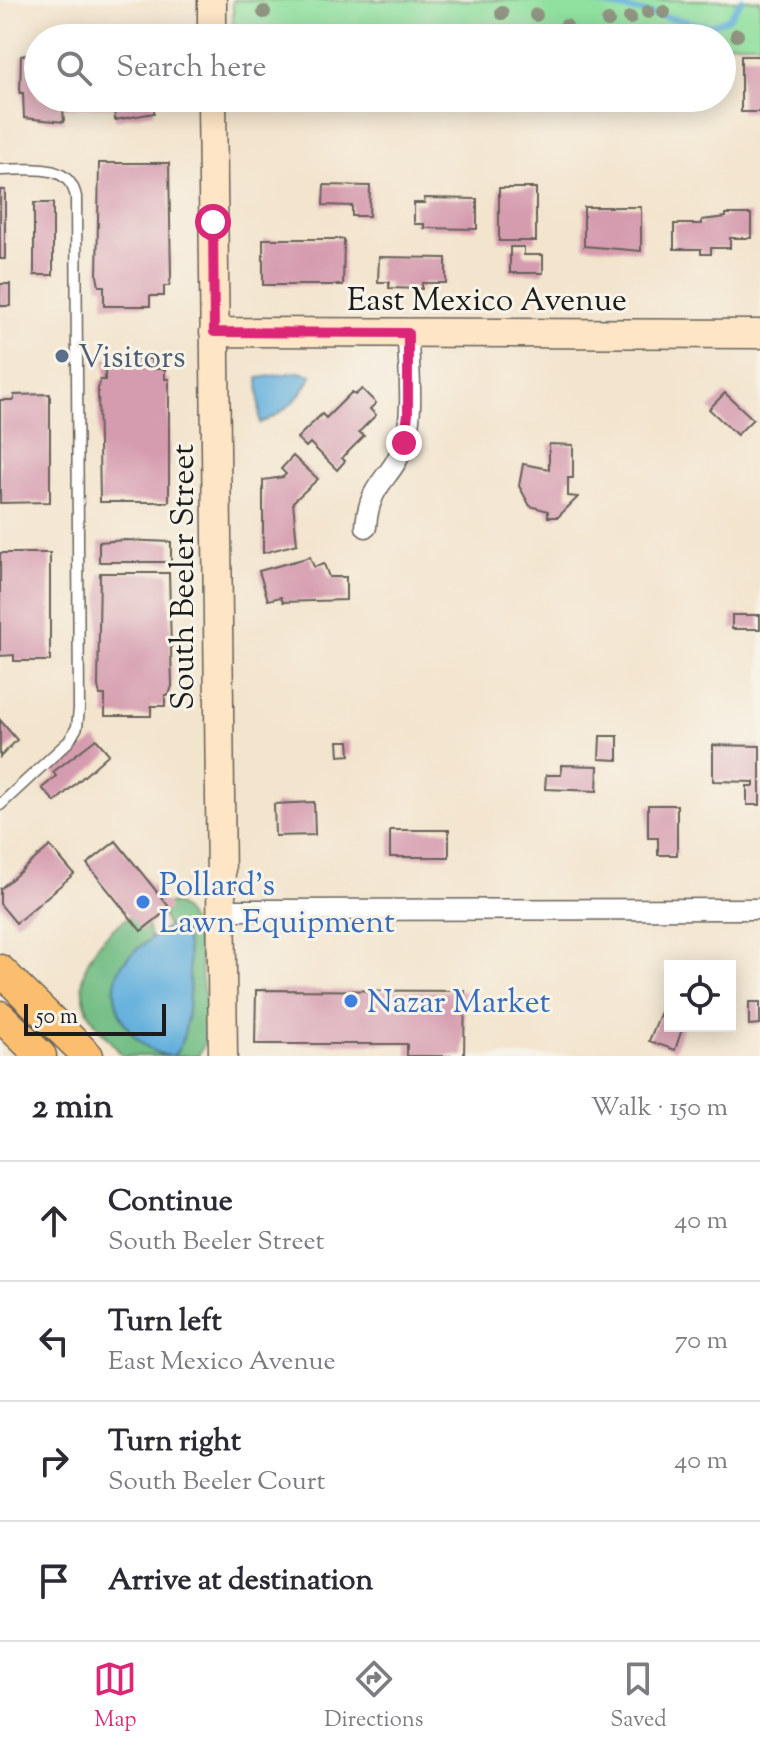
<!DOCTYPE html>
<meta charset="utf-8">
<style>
:root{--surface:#fff;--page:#f7f7f7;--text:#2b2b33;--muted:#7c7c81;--line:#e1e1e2;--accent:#db2777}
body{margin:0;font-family:"Sorts Mill Goudy",serif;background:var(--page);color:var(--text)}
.controls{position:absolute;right:24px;bottom:24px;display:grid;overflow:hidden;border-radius:0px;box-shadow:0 4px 20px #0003}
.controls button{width:72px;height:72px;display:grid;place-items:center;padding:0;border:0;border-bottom:2px solid var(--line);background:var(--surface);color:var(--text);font:40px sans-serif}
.scale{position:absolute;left:24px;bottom:20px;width:142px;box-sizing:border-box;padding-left:8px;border:4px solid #1c1c1c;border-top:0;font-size:22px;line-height:28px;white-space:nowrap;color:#1c1c1c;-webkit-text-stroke:6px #f7f3e8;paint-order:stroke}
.stop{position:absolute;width:24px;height:24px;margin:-18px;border:6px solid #db2777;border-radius:50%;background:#fff}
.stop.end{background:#db2777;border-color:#fff;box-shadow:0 2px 8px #0008}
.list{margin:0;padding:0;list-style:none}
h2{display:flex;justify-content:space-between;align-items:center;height:104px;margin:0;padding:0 32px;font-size:34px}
h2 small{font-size:26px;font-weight:400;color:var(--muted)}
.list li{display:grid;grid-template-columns:52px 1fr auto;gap:24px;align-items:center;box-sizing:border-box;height:120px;padding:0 32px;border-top:2px solid var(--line)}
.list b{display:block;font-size:30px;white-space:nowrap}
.list p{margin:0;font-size:26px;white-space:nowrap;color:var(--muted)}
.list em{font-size:26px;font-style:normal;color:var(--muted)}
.icon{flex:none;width:44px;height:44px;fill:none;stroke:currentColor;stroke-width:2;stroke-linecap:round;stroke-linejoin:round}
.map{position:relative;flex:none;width:760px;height:1056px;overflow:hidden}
.search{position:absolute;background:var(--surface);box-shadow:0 4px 20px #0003;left:24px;right:24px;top:24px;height:88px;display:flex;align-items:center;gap:20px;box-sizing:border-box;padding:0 28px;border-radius:44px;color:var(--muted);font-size:30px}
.sheet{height:584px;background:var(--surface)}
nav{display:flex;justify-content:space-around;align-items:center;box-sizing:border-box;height:112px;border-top:2px solid var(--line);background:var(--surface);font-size:22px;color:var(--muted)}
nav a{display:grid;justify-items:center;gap:4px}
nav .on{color:var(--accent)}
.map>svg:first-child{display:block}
.green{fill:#90e09f;stroke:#567e5e;stroke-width:2}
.forest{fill:#74be86;stroke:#486d51;stroke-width:2}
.water{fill:#64b0dd;stroke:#40667c;stroke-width:2}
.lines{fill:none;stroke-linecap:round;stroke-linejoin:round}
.stream{stroke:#64b0dd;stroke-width:6}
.building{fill:#d59baf}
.lane-casing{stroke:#67625a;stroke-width:13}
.street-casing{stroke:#67625a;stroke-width:23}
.secondary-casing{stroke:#67625a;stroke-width:31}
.primary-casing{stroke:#67625a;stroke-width:33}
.lane{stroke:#fff;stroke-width:10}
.street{stroke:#fff;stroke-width:20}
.secondary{stroke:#fde5c5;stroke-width:28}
.primary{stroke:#fabe6e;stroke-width:30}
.tree{fill:#909681}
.route{stroke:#db2777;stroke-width:10}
.service-dot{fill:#5c6f8a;stroke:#f7f3e8;stroke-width:3}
.shop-dot{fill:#3f7fe0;stroke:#f7f3e8;stroke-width:3}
.labels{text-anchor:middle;stroke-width:6;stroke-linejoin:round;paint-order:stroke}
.street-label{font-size:32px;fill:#1c1c1c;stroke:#f7f3e8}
.service-label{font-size:32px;fill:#4e5e75;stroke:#f7f3e8;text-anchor:start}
.shop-label{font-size:32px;fill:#366cbe;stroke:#f7f3e8;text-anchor:start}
</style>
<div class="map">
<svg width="760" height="1056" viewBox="0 0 760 1056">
<rect width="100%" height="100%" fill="#f7f3e8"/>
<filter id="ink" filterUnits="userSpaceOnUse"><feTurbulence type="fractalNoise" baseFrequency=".0125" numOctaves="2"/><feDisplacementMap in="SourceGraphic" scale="16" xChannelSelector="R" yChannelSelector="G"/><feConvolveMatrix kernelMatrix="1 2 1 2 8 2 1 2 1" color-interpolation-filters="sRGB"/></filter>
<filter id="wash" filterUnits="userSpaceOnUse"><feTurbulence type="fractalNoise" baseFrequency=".006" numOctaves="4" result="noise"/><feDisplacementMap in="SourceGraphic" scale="32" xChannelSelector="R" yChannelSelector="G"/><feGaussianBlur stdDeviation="1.8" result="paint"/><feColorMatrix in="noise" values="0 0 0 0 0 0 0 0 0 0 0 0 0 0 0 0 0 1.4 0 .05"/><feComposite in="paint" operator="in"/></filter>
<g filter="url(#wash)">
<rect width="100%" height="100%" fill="#f3e4cd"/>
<path class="green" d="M233,0h527v43h-38v-5h-489z"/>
<path class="forest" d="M174,903c28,16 25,58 29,86 2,9 6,17 7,25 2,15 -5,29 -12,42h-75c-12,-15 -31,-32 -37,-50 -14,-39 17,-74 47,-91l13,5 5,21 23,2 -14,-34 2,-4z"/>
<path class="water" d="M298,372l14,3c-10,21 -29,40 -52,48l-2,-45z
M175,925l7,3c11,24 11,111 -9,128 -33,0 -65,-45 -57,-77 4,-18 18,-28 32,-38 9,-6 16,-14 27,-16z"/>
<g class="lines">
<path class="stream" d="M582,0l128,26 19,-8 13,-18"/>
</g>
<g id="blocks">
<path class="building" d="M38,51v47h116v15l-39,7 -1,-13 -51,1 1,14 -40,-4 -1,-25h-3l1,-37z
M741,56h19v56h-19z
M274,98h28v7l-28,1z
M99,163h70l2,114 -2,9h-5v10h-14v10h-46v-20h-5l-2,-10z
M324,185l46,1 -1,30h-17v-10l-29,-1z
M499,188h37v53h-37z
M0,190h5v69h-5z
M424,198l53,1v30l-53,-1v-4h-10v-21h11z
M34,203h19v72h-19z
M584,207h57v44l-57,-5z
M726,214h25v24h-21v10h-19v6h-10v-5h-27v-25h28v-4l24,-3z
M263,239h81l-1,46h-80z
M510,247h14v8h19v18h-33z
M379,257l67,1v25h-24v6l-33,-1v-6h-11z
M0,284h10v22h-10z
M105,359h46v10h14v10h4v123h-69l-2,-113 2,-9h5z
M362,389l14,14 -6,6 6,6 -17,17 5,4 -22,22 3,3 -8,9 -27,-27 -4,4 -9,-9 25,-24 4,4 26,-26 3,3z
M725,393l28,26 -16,16 -28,-26z
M50,394v108l-50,1v-103h14v-5z
M549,444l24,1v33h-5v18l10,1 -20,20h-10v-6l-18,-5 -11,-20 4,-22 26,5z
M293,456l25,23 -25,23 4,42 -34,9v-73l20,-3 3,-3 -5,-5z
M125,540l46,2v20h-72v-20z
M0,553h50v108h-36v-6l-14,1z
M310,557l4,10 10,-3 5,13h17v23l-63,2 -2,-5 -13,3 -9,-29z
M100,573h69l3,113 -3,9h-4v11h-14v10h-46v-21h-5l-2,-9z
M732,615h28v14h-28z
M0,720l17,20 -17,17z
M600,736h18v24l-19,-1z
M96,739l13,15 -54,48 -13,-14 14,-12 -3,-4z
M338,741h11l1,14 -11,1z
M713,745l47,1v59h-13v-19h7v-4l-41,-1z
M561,765l37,1 -1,25 -52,-2 1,-14h15z
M314,802l1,33 -40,1 -1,-32z
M648,805h29v50h-19v-17h-10z
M390,830h59v27h-59z
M116,841l54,67 -29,23 -54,-67z
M50,846l24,28 -58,49 -16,-19v-15z
M256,990l209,1 -1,65h-57v-12h-152z
M669,992l1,34h13l-8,24 -26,-9z
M749,1002h11v22l-11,1z"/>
</g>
</g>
<g filter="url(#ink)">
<use href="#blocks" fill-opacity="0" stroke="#67625a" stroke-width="2"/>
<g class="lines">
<defs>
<path id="lane" d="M0,170c28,0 69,-9 76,27l3,512 -2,18 -8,14 -69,64"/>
<path id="street" d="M366,527c3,-46 26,-47 38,-83 11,-33 4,-76 4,-111
M222,910l538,-1"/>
<path id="secondary" d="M212,0v38
M212,98l11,958
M214,332l546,2"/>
<path id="primary" d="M0,970l88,86
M0,1016l41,40"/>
</defs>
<use href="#lane" class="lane-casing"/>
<use href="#street" class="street-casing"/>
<use href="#secondary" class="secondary-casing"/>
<use href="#primary" class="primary-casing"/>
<use href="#lane" class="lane"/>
<use href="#street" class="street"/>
<use href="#secondary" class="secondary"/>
<use href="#primary" class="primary"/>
</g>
<g class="tree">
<circle cx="264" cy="12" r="7"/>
<circle cx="648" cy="12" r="7"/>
<circle cx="664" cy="12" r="7"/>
<circle cx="502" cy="13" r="7"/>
<circle cx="536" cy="15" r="7"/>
<circle cx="630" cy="18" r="7"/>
<circle cx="608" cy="21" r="7"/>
<circle cx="566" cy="26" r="7"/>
<circle cx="737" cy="35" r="7"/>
</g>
</g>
<g class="lines" filter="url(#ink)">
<path class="route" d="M213,222l1,110 194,1v81l-4,29"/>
</g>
<circle class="service-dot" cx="62" cy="356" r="8"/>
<g class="shop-dot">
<circle cx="143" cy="902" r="8"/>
<circle cx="351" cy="1001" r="8"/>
</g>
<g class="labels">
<g class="street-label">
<text x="487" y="310">East Mexico Avenue</text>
<text transform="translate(182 577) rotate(-90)" y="11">South Beeler Street</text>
</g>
<g class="service-label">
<text x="78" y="367">Visitors</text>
</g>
<g class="shop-label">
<text x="159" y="895">Pollard's<tspan x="159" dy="37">Lawn Equipment</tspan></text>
<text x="367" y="1012">Nazar Market</text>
</g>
</g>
</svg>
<div class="controls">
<button><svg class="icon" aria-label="locate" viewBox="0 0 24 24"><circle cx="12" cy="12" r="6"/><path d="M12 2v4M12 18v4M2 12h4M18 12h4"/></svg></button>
</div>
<div class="scale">50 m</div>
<div class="stop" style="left:213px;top:222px"></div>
<div class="stop end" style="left:404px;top:443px"></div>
<div class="search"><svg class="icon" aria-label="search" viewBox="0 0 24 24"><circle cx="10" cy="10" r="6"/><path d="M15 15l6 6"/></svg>Search here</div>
</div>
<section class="sheet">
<h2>2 min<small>Walk · 150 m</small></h2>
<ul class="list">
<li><svg class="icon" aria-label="ahead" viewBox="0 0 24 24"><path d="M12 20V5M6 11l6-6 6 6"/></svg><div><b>Continue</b><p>South Beeler Street</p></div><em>40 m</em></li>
<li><svg class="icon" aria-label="left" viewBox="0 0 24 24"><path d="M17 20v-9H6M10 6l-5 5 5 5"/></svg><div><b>Turn left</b><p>East Mexico Avenue</p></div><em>70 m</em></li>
<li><svg class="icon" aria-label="right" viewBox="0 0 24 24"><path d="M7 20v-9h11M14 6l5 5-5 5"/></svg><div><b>Turn right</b><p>South Beeler Court</p></div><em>40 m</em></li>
<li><svg class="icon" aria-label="arrive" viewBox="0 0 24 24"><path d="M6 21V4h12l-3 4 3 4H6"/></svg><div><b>Arrive at destination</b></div></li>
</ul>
</section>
<nav>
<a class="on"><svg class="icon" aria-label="map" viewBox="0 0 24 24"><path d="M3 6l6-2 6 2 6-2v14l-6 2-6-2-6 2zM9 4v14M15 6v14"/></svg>Map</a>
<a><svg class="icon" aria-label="directions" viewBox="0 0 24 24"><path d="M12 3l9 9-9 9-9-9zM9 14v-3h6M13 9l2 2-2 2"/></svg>Directions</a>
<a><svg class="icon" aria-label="saved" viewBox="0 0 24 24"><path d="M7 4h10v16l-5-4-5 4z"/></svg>Saved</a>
</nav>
